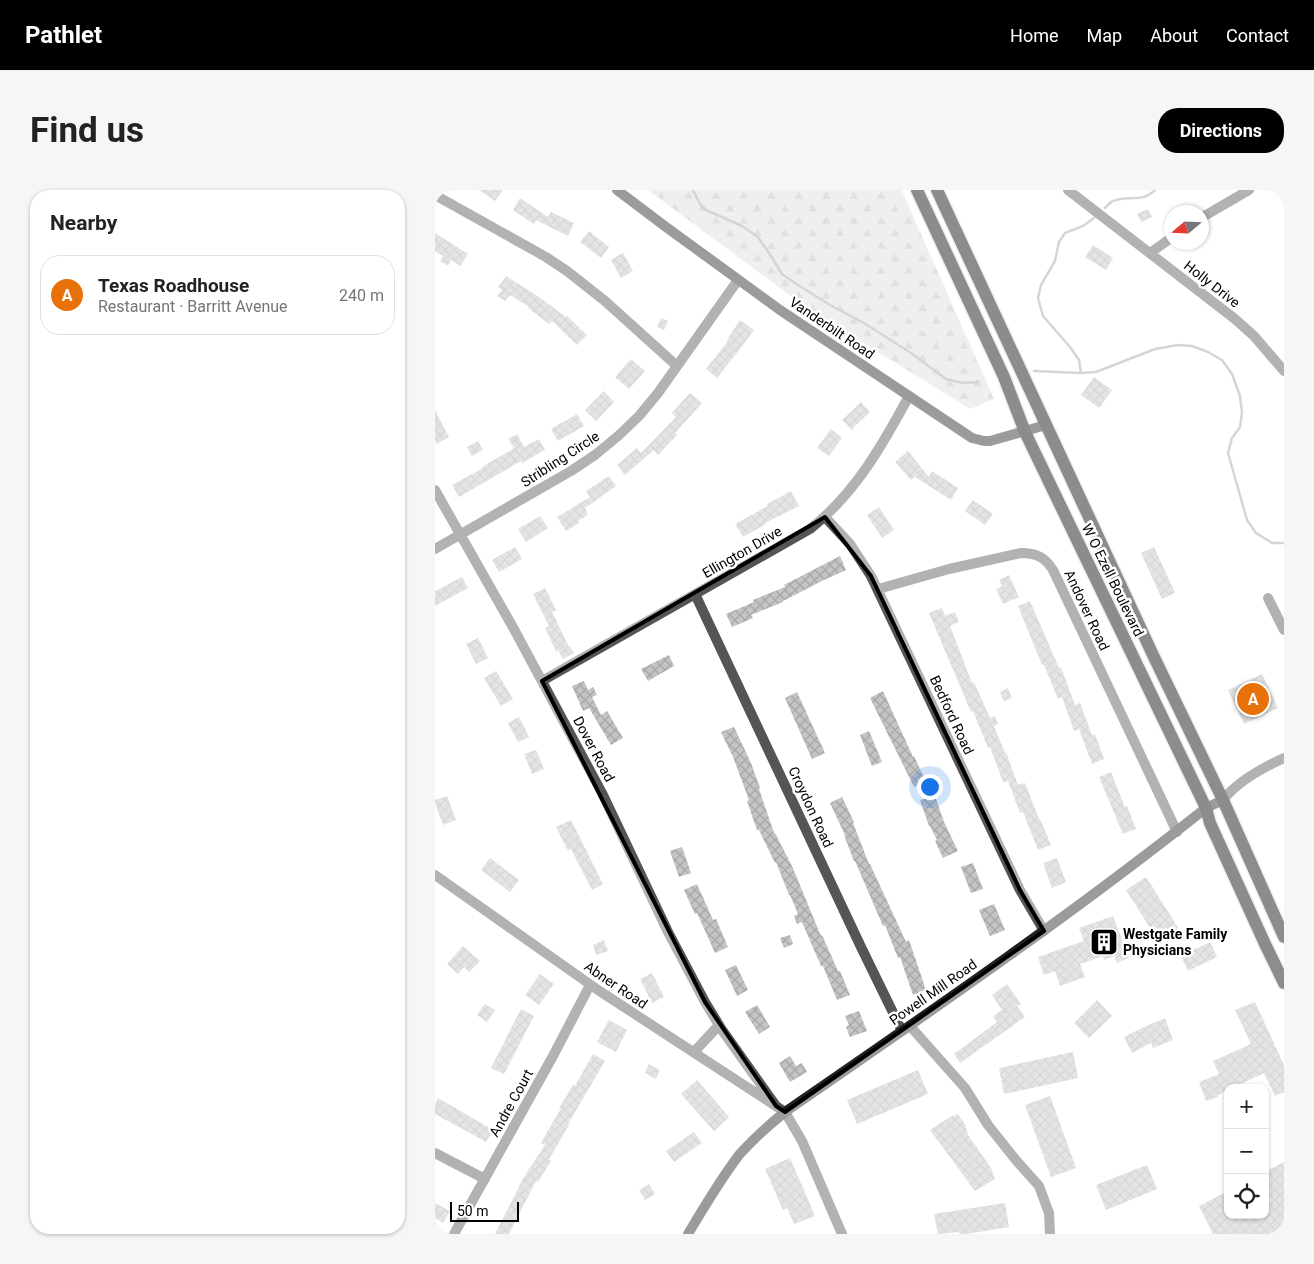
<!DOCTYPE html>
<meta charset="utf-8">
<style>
:root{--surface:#fff;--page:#f6f6f6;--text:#222;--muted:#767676;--line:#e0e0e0;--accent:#000}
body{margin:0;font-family:Roboto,sans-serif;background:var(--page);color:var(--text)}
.controls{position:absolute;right:15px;bottom:15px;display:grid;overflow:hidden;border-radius:10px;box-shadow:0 1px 4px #0004}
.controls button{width:45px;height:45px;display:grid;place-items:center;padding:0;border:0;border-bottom:1px solid var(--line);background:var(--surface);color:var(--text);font:25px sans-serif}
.compass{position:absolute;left:729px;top:15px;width:45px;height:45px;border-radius:50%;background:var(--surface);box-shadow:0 1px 4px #0004;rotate:251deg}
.scale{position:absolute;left:15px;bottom:12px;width:69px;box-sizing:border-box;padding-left:5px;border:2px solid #000;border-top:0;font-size:14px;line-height:18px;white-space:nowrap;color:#000;-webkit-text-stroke:4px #fff;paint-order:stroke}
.you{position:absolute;left:494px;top:596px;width:18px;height:18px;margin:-12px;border:4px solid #fff;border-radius:50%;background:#1a73e8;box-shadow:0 0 0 8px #1a73e833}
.badge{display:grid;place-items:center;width:32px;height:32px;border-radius:50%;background:var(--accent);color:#fff;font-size:16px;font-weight:700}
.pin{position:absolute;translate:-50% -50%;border:2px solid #fff;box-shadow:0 1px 5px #0006}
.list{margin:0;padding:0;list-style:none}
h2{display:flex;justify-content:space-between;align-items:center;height:65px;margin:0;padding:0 20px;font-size:21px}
h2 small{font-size:16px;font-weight:400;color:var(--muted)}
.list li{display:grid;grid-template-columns:32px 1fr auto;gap:15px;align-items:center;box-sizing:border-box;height:80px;margin:0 10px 10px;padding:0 10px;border:1px solid var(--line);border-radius:20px}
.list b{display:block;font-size:19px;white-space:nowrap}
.list p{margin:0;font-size:16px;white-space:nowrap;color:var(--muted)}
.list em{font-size:16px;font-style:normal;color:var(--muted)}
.icon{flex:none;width:28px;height:28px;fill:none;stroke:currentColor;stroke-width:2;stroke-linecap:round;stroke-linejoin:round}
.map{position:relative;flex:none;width:849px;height:1044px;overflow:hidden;border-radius:20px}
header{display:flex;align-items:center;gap:30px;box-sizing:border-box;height:70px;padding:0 25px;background:var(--accent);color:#fff}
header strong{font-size:24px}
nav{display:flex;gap:28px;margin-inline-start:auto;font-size:18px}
.intro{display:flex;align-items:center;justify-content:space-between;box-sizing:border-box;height:120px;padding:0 30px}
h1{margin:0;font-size:35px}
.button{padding:12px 22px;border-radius:20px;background:var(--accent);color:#fff;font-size:18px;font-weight:700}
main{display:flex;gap:30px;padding:0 30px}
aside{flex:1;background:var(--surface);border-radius:20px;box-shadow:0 1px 4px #0004}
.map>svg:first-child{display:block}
.forest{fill:url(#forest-firs)}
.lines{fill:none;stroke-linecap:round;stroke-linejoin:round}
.stream{stroke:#a3a3a3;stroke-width:2.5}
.building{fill:url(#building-cross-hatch)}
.primary-casing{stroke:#dbdbdb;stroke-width:15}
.street{stroke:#555;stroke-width:10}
.secondary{stroke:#222;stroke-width:10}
.primary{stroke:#000;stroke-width:12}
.marked{fill:none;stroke:#000;stroke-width:4;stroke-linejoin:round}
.labels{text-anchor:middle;stroke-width:5;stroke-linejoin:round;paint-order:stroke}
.street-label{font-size:14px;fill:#000;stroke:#fff}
.poi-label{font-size:14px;font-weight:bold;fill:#000;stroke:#fff;text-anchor:start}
</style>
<header>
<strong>Pathlet</strong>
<nav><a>Home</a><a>Map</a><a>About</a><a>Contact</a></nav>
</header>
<div class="intro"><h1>Find us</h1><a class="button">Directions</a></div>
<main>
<aside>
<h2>Nearby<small></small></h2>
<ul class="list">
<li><span class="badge" style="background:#e8710a">A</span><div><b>Texas Roadhouse</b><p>Restaurant · Barritt Avenue</p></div><em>240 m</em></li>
</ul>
</aside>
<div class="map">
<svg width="849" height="1044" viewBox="0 0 849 1044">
<defs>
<pattern id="forest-firs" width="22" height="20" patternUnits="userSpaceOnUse" patternTransform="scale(1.25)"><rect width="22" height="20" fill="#dcdcdc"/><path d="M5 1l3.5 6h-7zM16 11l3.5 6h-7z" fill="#bbb"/></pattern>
<pattern id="building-cross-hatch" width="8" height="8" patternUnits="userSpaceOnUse" patternTransform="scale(1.25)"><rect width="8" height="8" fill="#c4c4c4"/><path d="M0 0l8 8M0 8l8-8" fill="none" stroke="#a7a7a7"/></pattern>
</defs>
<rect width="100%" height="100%" fill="#fff"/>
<path class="forest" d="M213,0h256l-2,1 92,208 -24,10 -166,-103z"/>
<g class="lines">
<path class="stream" d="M258,0l7,14 6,6 36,16 16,11 13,19 11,18 16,11 32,20 34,18 47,30 35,26 17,4 15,-1
M670,18c2,-2 4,-4 6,-6 15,-8 31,2 44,-12
M599,181l47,2 15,-1 59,-23 23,-4 14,1 16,6 14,8 10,14 8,22 2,17 -2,14 -8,11 -4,15 19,67 9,13 16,10h12
M646,183l-2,-13 -9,-13 -27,-31 -5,-18 3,-13 14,-24 4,-19 6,-9 18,-7 11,-8"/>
</g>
<path class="building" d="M44,0h24l-8,11z
M85,8l28,19 3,-5 23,11 -6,13 -32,-16 -2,4 -21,-14z
M713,19l4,8 -11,5 -4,-8z
M154,41l20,16 -8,11 -21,-16z
M0,43l33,21 -8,12 -9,-6 -3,6 -8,-5 3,-5 -8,-5z
M658,55l20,13 -7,12 -21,-13z
M188,63l10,18 -12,7 -10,-18z
M71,86l33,21 27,20 1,-1 20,19 -10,10 -25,-24 -3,3 -21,-16 1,-1 -19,-12 -5,6 -8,-5 5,-6 -4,-3z
M226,128l7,3 -4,9 -7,-3z
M305,130l14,10 -14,19 -23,29 -11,-9 22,-28 -1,-1z
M196,169l14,12 -16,18 -14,-12z
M659,187l18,13 -13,18 -18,-13z
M169,201l10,11 -18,19 -11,-11z
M255,203l12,10 -27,30 2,2 -19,20 -4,-5 -29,25 -8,-10 20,-17 4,5 35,-36 -4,-4z
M426,212l9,10 -17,16v3l-11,-11z
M0,220l14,27 -12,7 -2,-4z
M142,224l7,12 -26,15 -7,-12z
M396,239l11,9 -13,18 -12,-8z
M82,244l7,13 15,-8 6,11 -23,13 -1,-2 -62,36 -7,-12 31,-17 -1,-1 32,-19 -6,-9z
M43,251l5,9 -11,6 -5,-9z
M473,261l21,26 3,-6 26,17 -7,12 -36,-23 -4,3 -16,-18z
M174,286l7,10 -31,22 3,7 -10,6 1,2 -13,8 -9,-14 33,-20 -4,-6z
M356,301l8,15 -34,17 1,1 -23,13 -8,-13 33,-18 -1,-2z
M538,310l20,14 -8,11 -20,-14z
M444,317l15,23 -12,8 -15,-23z
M105,326l8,12 -22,14 -8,-13z
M80,357l7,12 -23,13 -7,-12z
M719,357l21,46 -13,6 -21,-46z
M405,366l6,14 -24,11 -39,20v1l-32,13 2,3 -21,9 -6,-13 28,-12 -1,-2 32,-13 -1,-2z
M574,385l10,22 -16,7 -7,-15 6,-3 -3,-6z
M27,387l6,11 -33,18v-15z
M110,398l11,22 -4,2 17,35 1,-1 4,7 -11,6 -5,-9 -2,1 -11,-23 4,-2 -16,-32z
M595,411l29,67 2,-1 14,38 5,-2 12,32 3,-1 9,25 -12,5 -13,-35 -5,2 -12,-34 -4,2 -14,-34h-2l-24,-59z
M507,418l3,8 10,-4 4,10 -9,4 22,57 2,-1 16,36 5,-2 3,8 -4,2 11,27 1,-1 12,33 7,-2 14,36h1l11,26 -13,5 -15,-38 -3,1 -12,-32 -5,1 -13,-35 -2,1 -15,-37 -2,1 -42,-99z
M43,448l10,20 -12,6 -10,-20z
M234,465l5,11 -26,15 -7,-12z
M61,481l17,28 -12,7 -17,-28z
M827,484l16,34 -34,16 -16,-34z
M149,491l4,9 5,-3 4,8 -5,2 9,18 6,-4 16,27 -12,7 -22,-37 -6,3 -11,-25z
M573,498l4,10 -8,3 -4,-9z
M448,501l30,66 1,-1 12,26 -12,5 -44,-89z
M362,502l28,61 -13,6 -27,-61z
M84,527l10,20 -11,5 -10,-19z
M299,537l17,36 9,25 -1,1 15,44h1l17,33 29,70 1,-1 16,36h2l10,24 -13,5 -14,-34h-2l-19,-44 -5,2 -3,-8 4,-2 -8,-19h-1l-13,-33 -1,1 -16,-33h-2l-10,-29 2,-1 -16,-43 -12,-25z
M434,541l13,31 -10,4 -12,-31z
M101,560l8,19 -12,5 -8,-20z
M676,582l14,35 2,-1 9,23 -13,5 -24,-57z
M12,606l9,24 -13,5 -8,-22v-3z
M500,606l9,26 14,29 -15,7 -8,-17 2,-1 -7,-14h-1l-9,-26z
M407,607l12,25 -1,1 16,41h1l36,78 3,-2 17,50 -13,5 -13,-38 -2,1 -13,-33 -2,1 -28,-65h-1l-10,-26h1l-15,-32z
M136,630l32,64 -11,6 -21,-41 -3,2 -12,-24z
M247,657l9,26 -12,4 -9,-26z
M55,668l29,22 -9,12 -29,-22z
M622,668l9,24 -14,6 -9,-25z
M538,673l10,26 -12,4 -10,-26z
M711,687l33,52 -20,13 -33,-52z
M262,694l16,36 3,-1 12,28 -13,6 -18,-40 -2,1 -11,-24z
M559,714l11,26 -15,6 -11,-26z
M678,726l16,42 -12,5 -3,-7 -10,4 -1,-4 -23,8 5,13 -25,9 -5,-15 -11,4 -6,-18 46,-16 -5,-13z
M355,745l3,9 -9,4 -4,-10z
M169,750l4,11 -12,4 -3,-10z
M775,752l7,15 -29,14 -7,-15z
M28,756l17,15 -11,11 -5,-5 -6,7 -11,-10z
M301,775l12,25 -11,6 -12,-26z
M217,783l12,24 -12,6 -12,-24z
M105,784l14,10 -15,21 -14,-10z
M572,794l14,20 -4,2 8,11 -65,46 -6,-9 43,-32 -4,-6 9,-6 -10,-15z
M662,810l15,16 -23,22 -15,-15z
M820,812l29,63v27l-9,4 -11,-23 -32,15h-4v2l-10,5v2l-12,4 -7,-19 20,-8 -6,-13 38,-17 -16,-34z
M50,814l10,6 -8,12 -10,-7z
M322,815l13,22 -11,7 -14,-22z
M86,819l13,7 -30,58 -13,-6z
M424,821l8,20 -17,6 -4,-10 3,-2 -4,-9z
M730,828l8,22 -20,8 -2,-5 -19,10 -8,-16 20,-10z
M174,830l18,10 -11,22 -19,-10z
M638,862l5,26 -74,16 -5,-26z
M158,864l12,7 -37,63 1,1 -20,34 2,2 -13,21 -2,-1 -27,53h-14l29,-57 21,-32 -4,-2 20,-35h-2l14,-23 2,1z
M355,866l6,10 6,-3 5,9 -17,10 -11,-19z
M214,874l11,6 -4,9 -11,-6z
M483,880l10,24 -71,30 -10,-24z
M262,890l32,37 -15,14 -33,-37z
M615,906l26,72 -25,9 -26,-72z
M3,908l55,32 -7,12 -51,-28v-10z
M523,924l7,10 3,11 23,33 4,11 -20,12 -45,-61 20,-13z
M259,942l8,11 -28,19 -8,-11z
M355,968l25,58 -21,8 -7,-16 -4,2 -18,-41z
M849,972v72h-71l-14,-28 29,-15v24h37v-43z
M712,975l10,24 -51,21 -10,-25z
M214,994l6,10 -10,6 -6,-10z
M0,1013l15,8 -7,12 -8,-5z
M570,1013l4,24 -43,7h-6l-1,-2 -21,2 -4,-20z"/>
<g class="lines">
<defs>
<path id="primary" d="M482,0l87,187 21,55 181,376 4,15 55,121 19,39
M502,0l216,465 70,145 61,137"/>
</defs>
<use href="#primary" class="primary-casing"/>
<path class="street" d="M633,0l167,129 19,17 30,35
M0,5l111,62 21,14 38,30 72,65
M766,28l48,-28
M715,63l21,-15
M0,300l80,141 87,162 66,139 37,70 17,28 54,76
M390,327l25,27 21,32 149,314 24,41
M0,359l136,-78 24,-16 23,-19 21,-20 19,-23 80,-113
M443,399l71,-20 72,-16c15,0 24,4 32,17l124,262
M260,404l166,353 41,84
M833,408l16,32
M107,491l268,-152c45,-35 73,-85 99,-133
M788,610c15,-19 39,-32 61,-42
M0,685l163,115 187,122 17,29 40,93
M475,836l55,62 23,37 27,34 24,27 10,27 1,21
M259,862l25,-27
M0,963l50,26
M19,1044l99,-178 37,-71"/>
<path class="secondary" d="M182,0l49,37 114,83 192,128 12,3h6l56,-16
M253,1044c16,-27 32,-54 51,-79 14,-16 30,-30 46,-43 142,-98 285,-196 421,-304l17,-8"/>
<use href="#primary" class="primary"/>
</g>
<path d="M0 0H849V1044H0ZM390,327l46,59 149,314 24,41 -259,181 -9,-6 -71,-104 -163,-321z" fill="#fff" fill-opacity=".55" fill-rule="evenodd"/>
<path class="marked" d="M390,327l46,59 149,314 24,41 -259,181 -9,-6 -71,-104 -163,-321z"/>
<defs>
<symbol id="building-square" viewBox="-11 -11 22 22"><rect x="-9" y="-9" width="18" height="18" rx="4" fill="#000" stroke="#fff"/><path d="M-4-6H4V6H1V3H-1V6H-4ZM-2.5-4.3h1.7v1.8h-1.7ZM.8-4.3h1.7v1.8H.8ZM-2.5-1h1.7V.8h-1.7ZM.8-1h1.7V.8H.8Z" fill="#fff"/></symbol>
</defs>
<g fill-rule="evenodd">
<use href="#building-square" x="653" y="736" width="32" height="32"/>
</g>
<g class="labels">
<g class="street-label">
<text transform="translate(777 94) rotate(38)" y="5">Holly Drive</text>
<text transform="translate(397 138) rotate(34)" y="5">Vanderbilt Road</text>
<text transform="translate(125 269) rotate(-33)" y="5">Stribling Circle</text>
<text transform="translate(307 362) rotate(-30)" y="5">Ellington Drive</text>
<text transform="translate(678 390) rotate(64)" y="5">W O Ezell Boulevard</text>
<text transform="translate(652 420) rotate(65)" y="5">Andover Road</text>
<text transform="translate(517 525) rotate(65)" y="5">Bedford Road</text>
<text transform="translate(159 559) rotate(62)" y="5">Dover Road</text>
<text transform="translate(376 617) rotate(65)" y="5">Croydon Road</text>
<text transform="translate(181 795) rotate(34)" y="5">Abner Road</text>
<text transform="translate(498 802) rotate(-35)" y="5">Powell Mill Road</text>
<text transform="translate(76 913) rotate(-61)" y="5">Andre Court</text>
</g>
<g class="poi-label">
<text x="688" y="749">Westgate Family<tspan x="688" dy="16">Physicians</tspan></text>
</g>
</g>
</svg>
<div class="controls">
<button>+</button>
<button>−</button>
<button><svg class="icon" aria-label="locate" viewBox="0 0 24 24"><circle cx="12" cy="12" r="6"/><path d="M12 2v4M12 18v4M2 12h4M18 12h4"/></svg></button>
</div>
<svg class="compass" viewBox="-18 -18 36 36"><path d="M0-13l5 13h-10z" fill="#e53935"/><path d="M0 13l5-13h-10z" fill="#767676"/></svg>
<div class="scale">50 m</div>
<div class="you"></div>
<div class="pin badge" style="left:818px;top:509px;background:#e8710a">A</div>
</div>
</main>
